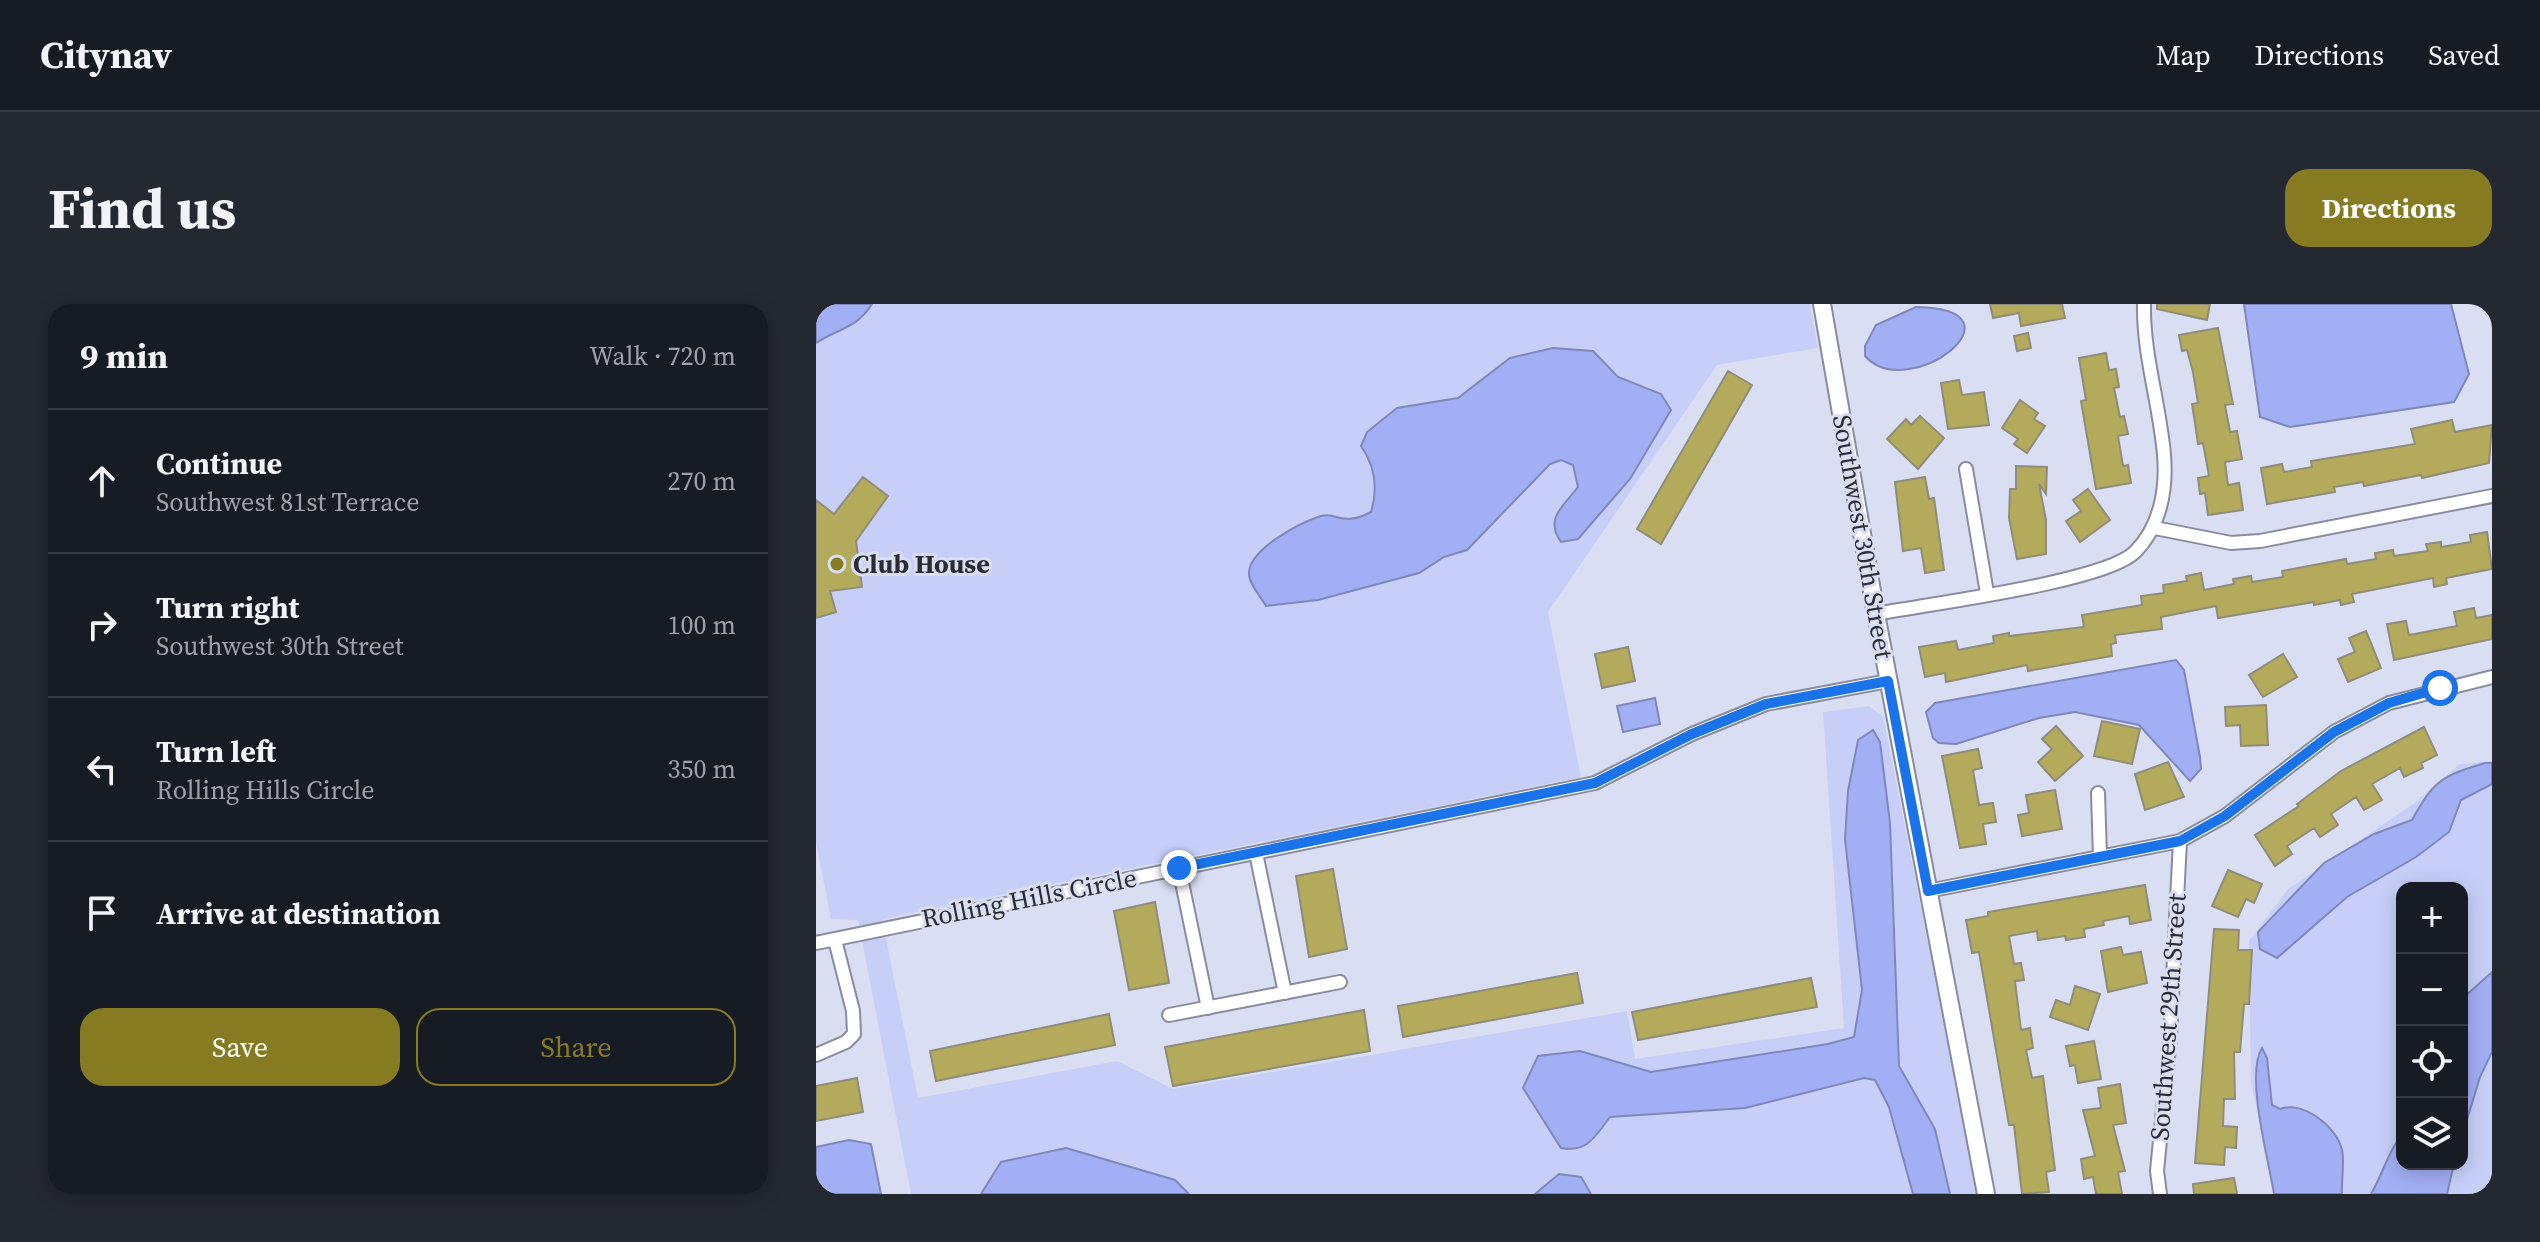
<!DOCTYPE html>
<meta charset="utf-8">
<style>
:root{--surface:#171b24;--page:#242831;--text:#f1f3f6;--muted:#9ea1a6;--line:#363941;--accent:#867b20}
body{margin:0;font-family:"Source Serif 4",serif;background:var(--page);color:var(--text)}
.controls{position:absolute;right:24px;bottom:24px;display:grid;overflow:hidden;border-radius:16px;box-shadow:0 4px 20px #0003}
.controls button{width:72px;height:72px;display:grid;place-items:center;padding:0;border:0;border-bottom:2px solid var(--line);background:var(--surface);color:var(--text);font:40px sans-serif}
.stop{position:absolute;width:24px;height:24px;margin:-18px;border:6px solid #1a73e8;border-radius:50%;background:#fff}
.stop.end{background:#1a73e8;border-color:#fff;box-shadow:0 2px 8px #0008}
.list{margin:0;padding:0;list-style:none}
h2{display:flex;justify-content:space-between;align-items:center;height:104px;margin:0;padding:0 32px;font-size:34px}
h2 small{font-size:26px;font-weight:400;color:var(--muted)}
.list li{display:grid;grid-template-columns:52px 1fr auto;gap:24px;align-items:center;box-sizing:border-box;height:144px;padding:0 32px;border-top:2px solid var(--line)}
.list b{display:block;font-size:30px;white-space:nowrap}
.list p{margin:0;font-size:26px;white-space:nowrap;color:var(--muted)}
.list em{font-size:26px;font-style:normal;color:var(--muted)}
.actions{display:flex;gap:16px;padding:24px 32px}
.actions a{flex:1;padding:18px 0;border:2px solid var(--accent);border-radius:24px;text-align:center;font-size:28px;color:var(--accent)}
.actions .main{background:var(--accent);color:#fff}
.icon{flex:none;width:44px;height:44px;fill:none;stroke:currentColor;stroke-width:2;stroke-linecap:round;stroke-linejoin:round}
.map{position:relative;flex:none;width:1676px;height:890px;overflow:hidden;border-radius:24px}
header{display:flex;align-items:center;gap:48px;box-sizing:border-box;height:112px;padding:0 40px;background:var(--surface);border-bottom:2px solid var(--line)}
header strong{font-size:38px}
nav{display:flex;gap:44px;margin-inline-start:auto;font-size:28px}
.intro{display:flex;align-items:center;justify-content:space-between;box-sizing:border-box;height:192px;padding:0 48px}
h1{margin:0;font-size:56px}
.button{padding:20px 36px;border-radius:24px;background:var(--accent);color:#fff;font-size:28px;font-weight:700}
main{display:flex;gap:48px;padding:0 48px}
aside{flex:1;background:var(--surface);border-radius:24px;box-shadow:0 4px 20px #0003}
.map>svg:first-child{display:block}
.green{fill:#c7cff9;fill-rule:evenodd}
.water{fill:#a3aff5;stroke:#7f88bb;stroke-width:2}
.building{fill:#b4aa5b;stroke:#8f8d7a;stroke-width:2}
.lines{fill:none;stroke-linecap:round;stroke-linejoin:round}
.minor-casing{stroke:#888c9e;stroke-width:16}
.tertiary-casing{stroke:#888c9e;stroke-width:20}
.minor{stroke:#fff;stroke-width:12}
.tertiary{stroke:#fff;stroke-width:16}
.route{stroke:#1a73e8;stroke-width:10}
.poi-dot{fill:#867b20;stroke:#dadef3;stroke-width:3}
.labels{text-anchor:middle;stroke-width:6;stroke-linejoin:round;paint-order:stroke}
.street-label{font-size:26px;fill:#2a2c34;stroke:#dadef3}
.poi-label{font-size:26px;font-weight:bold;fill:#2a2c34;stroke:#dadef3;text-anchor:start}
</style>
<header>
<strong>Citynav</strong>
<nav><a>Map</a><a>Directions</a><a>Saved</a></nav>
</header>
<div class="intro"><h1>Find us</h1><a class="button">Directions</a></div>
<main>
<aside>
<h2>9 min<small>Walk · 720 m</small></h2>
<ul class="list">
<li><svg class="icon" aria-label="ahead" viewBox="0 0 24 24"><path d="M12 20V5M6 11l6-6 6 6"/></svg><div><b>Continue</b><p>Southwest 81st Terrace</p></div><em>270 m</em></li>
<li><svg class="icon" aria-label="right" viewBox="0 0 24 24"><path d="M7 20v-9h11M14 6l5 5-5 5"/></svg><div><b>Turn right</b><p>Southwest 30th Street</p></div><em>100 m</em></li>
<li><svg class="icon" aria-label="left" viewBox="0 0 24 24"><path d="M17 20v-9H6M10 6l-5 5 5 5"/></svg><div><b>Turn left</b><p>Rolling Hills Circle</p></div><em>350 m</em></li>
<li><svg class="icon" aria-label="arrive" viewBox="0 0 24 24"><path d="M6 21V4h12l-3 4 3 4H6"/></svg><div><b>Arrive at destination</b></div></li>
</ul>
<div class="actions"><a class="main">Save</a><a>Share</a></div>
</aside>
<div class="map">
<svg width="1676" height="890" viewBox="0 0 1676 890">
<rect width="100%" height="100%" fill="#dadef3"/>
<path class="green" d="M0,0h994l8,44 -101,17 -169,247 33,165 -699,142 36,179 199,-37 56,28 454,-78 8,48 209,-31 -21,-316 46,-6 14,11 95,477h-1067l-53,-274 -27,-1 -15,-77z
M1676,457v433h-217l-24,-112 -2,-141 39,-52 125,-85 47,-40zM1586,584h60v276h-60z"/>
<path class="water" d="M0,0h56c-16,25 -33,24 -56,39z
M1428,0h207l18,70 -15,28 -164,25 -30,-10z
M1100,3c117,2 -8,98 -51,49v-10l11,-21z
M737,44l40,3 25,26 43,17 10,16 -41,69 -52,60 -17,3c-17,-24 3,-36 17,-55l-5,-22 -12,-5 -11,4 -83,86 -23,7 -25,16 -101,27 -52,6c-5,-9 -17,-22 -17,-32 -1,-24 49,-50 69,-57 18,-7 23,11 53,-5 7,-23 4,-46 -10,-66l6,-14 30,-24 61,-10 52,-40z
M1360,356l8,10 16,87 1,12 -11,12 -51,-56 -64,-13 -36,6 -83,26 -17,-1 -6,-5 -7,-26 9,-9z
M839,394l5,26 -37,8 -6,-26z
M1057,426l7,12 10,81 9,243 36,63 15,65h-37l-24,-87 -14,-27 -11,-2 -119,30 -135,9c-15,19 -22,36 -49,31l-38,-60 15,-32 42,-5 71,21 177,-28 26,-7 8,-47 -17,-151 3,-48 10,-51z
M1669,459h7v21l-31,16 -12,32 -33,25 -69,40 -70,61 -17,-9 -2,-17 66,-69 50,-29 38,-14c22,-40 30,-44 73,-57z
M1676,668v80l-12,25 -18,59v-137z
M1446,744l5,10 5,47 8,4c23,-9 57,18 62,41 3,13 -1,30 0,44h-68c-5,-32 -29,-120 -12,-146z
M1586,830v30h52l-7,30h-76c12,-20 16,-41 31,-60z
M33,836l22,4 10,50h-65v-47z
M250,844l109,32 14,14h-208l20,-32z
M743,870l22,3 10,17h-56z"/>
<path class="building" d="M1174,0h72l3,14 -44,8 -2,-13 -26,5z
M1341,0h53l-3,16 -50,-11z
M1402,24l15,76 -8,1 5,27 7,-1 5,28 -17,3 3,23 11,-2 4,27 -35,5 -3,-22 -5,1 -2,-16 11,-2 -6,-33 -5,1 -3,-21 -3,-19 6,-1 -5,-31 -6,-22 -5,1 -3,-16z
M1212,29l3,15 -14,3 -3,-15z
M1290,49l3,17 7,-1 3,18 -5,1 6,29 4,-1 4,18 -10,2 5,30 5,-1 3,18 -35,6 -15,-88 5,-1 -7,-42z
M912,67l24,14 -91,159 -24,-15z
M1143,76l3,15 22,-3 5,33 -41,4 -7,-46z
M1204,96l18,13 -4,6 11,7 -18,27 -13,-9 4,-5 -16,-11z
M1104,112l24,22 -26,31 -31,-30 19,-20 5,6z
M1636,116l3,12 37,-7 -3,38 -67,15 -1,-3 -57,11 -1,-4 -29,5 1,5 -68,12 -6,-36 21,-4 2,8 28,-5 -1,-6 104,-17 -4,-15z
M1200,162l31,1 -1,27 -7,-10 7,36v34l-29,5 -8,-41 1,-29h6z
M47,173l25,19 -32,45 6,46 -32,4 6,21 -20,6v-118l18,14z
M1109,173l4,22 5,-1 10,72 -19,3 -4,-25 -18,3 -8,-69z
M1272,185l22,31 -30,22 -14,-21 15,-10 -8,-11z
M1671,228l5,37 -46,9 1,6 -13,3 -1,-9 -81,16 2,8 -13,3 -1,-5 -26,5v-3l-96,16 -2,-12 -55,11 1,12 -47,6 1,8 -5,1 1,12 -84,15 -1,-6 -81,17 -1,-9 -20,4 -6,-30 37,-6 2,9 36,-7 -1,-7 16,-3v3l75,-9 -2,-12 60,-10 -1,-9 23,-3 -1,-8 24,-4 -1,-5 15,-3 3,17 30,-6 -1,-5 18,-3 1,6 31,-5 -1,-6 64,-12 1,5 29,-5 -1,-6 18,-3 1,6 34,-5 -2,-7 15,-2v5l30,-5 -1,-7z
M1658,304l2,10 16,-3v24l-98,21 -7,-36 19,-3 3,14 48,-9 -3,-14z
M1550,327l15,37 -33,14 -10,-23 17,-7 -6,-14z
M812,343l7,34 -33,7 -7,-34z
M1467,350l14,23 -34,20 -14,-22z
M1450,401l2,40 -27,1 -1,-21 -14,1 -1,-19z
M1286,417l38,8 -8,35 -38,-8z
M1240,422l27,30 -28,25 -17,-19 14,-13 -10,-10z
M1608,423l13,28 -16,8 2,5 -19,9 -4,-9 -28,16 10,16 -18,10 -8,-13 -25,17 7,11 -18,12 -6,-9 -27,18 5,8 -17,12 -20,-31 44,-29 -2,-2 44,-33z
M1162,445l4,19 -9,2 6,35 14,-2 3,19 -13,2 3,20 -26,4 -18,-92z
M1352,458l16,35 -39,13 -10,-36z
M1239,486l7,39 -40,7 -4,-21 11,-2 -3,-18z
M517,565l14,80 -38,8 -13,-81z
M1412,566l34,14 -8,19 -8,-4 -8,18 -26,-11z
M1329,581l6,35 -21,4 -1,-8 -26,5 1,4 -20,4 1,8 -19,3 -1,-4 -27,4 -1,-9 -28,5 5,28 7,-1 3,17 -9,1 6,49 9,-2 3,20 -7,2 6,28 11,-2 12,94 -9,2 3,20 -27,2 -8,-69h-5l-30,-173 -7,1 -6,-33 22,-4v-4z
M339,598l14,81 -40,7 -15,-79z
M1398,625l25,1 -1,20h14l-3,54h-5l-4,48h-6l1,47h-11l-1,27 14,1 -1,21 -11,-1 -1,18 -29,-2z
M1305,643l2,8 18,-3 6,31 -39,9 -7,-41z
M761,669l6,30 -180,34 -5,-31z
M995,674l6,29 -179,33 -6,-28z
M1259,682l25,8 -12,36 -38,-13 6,-17 14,5z
M548,706l6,41 -197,35 -8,-39z
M293,710l6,31 -179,36 -6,-30z
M1278,737l7,38 -23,4 -3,-18 -5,1 -4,-20z
M41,774l6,34 -47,9v-35z
M1304,780l6,39 -13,2 12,46 -7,1 4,22h-26l-3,-17 -9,2 -3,-20 14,-3 -12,-46 18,-2 -3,-20z
M1418,874l3,16h-43l-1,-10z"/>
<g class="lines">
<defs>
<path id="minor" d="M1150,165l21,124
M1339,224l76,15 29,-2 232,-45
M1060,310c51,-10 229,-32 259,-62 25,-25 32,-62 29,-97 -4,-50 -21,-100 -20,-151
M1282,489l2,64
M440,549l29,140
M363,564l29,140
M1112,587l252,-50 45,-25 109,-84 55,-29 103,-26
M0,639l779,-160 97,-49 74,-30 122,-23
M353,711l171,-33
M0,751l30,-13 8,-8 -1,-23 -18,-71
M1344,890l-3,-23 13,-134 10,-196"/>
<path id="tertiary" d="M1006,0l54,310 110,580"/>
</defs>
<use href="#minor" class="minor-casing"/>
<use href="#tertiary" class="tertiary-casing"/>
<use href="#minor" class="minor"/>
<use href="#tertiary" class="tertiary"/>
</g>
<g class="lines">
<path class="route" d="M363,564l416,-85 97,-49 74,-30 122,-23 40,210 252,-50 45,-25 109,-84 55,-29 51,-15"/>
</g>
<circle class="poi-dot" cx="21" cy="260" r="8"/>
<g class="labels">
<g class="street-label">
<text transform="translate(1047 233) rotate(80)" y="9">Southwest 30th Street</text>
<text transform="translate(213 594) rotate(-11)" y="9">Rolling Hills Circle</text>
<text transform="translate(1352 713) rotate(-86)" y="9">Southwest 29th Street</text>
</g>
<g class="poi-label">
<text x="37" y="269">Club House</text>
</g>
</g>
</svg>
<div class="controls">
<button>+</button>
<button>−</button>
<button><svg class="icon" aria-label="locate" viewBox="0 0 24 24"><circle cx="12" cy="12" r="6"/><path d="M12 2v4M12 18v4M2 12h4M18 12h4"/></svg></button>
<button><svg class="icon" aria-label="layers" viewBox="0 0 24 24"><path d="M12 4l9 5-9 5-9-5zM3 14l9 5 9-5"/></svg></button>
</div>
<div class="stop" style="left:1624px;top:384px"></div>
<div class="stop end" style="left:363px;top:564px"></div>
</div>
</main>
